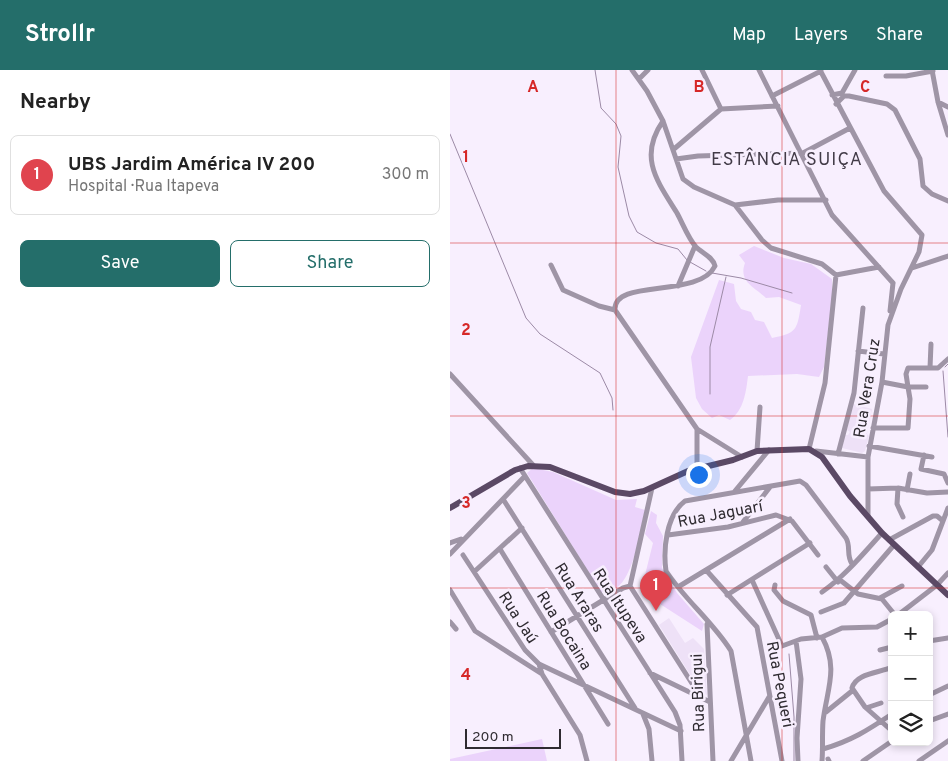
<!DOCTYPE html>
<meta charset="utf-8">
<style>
:root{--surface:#fff;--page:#f6f6f6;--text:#222;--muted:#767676;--line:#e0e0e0;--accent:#246e6a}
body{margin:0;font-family:Overpass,sans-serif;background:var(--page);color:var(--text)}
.controls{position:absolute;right:15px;bottom:15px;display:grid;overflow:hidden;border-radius:8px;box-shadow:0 2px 8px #0003}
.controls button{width:45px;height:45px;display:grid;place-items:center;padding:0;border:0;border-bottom:1px solid var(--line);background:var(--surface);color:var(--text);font:25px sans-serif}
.scale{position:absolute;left:15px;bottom:12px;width:96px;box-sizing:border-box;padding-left:5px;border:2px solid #2f2b31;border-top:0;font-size:14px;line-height:18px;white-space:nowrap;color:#2f2b31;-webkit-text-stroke:4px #f8effe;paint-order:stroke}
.you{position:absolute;left:248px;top:404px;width:18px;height:18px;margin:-12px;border:4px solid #fff;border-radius:50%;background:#1a73e8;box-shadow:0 0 0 8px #1a73e833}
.badge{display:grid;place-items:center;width:32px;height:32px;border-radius:50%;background:var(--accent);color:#fff;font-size:16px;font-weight:700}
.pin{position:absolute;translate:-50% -41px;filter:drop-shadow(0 1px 2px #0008)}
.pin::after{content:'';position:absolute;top:26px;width:18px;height:15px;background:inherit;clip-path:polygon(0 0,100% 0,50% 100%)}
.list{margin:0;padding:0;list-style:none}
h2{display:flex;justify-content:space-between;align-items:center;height:65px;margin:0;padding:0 20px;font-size:21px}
h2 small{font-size:16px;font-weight:400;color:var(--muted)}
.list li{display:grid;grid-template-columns:32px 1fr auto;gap:15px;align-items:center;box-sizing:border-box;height:80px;margin:0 10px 10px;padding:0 10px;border:1px solid var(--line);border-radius:8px}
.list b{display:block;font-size:19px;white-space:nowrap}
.list p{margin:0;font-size:16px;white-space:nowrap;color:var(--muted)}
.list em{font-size:16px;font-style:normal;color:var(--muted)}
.actions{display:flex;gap:10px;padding:15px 20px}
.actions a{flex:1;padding:11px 0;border:1px solid var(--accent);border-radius:8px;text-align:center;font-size:18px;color:var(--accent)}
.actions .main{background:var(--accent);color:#fff}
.icon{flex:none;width:28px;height:28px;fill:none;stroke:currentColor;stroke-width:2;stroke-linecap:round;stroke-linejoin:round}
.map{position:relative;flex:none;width:498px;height:691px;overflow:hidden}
header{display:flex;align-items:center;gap:30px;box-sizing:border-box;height:70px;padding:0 25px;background:var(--accent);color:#fff}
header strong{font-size:24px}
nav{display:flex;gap:28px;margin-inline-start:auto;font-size:18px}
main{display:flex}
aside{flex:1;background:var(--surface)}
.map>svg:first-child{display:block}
.built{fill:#eee1f7}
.green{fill:#ebd3fb}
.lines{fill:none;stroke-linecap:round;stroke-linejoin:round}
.stream{stroke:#9c8aa6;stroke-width:1}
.minor{stroke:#9f95a6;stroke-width:5}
.major{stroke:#5b4965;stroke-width:6}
.grid{fill:none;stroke:#d62828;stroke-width:1;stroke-opacity:0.55}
.labels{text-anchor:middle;stroke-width:5;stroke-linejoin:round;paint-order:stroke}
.street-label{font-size:16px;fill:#2f2b31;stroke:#f8effe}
.neighbourhood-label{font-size:18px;letter-spacing:1px;fill:#423b47;stroke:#f8effe}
.grid-label{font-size:16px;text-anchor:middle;font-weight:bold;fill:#d62828;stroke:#f8effe;stroke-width:5;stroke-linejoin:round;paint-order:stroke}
</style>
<header>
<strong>Strollr</strong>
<nav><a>Map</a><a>Layers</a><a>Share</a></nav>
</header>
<main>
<aside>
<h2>Nearby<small></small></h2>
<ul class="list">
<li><span class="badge" style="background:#e0444e">1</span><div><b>UBS Jardim América IV 200</b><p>Hospital · Rua Itapeva</p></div><em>300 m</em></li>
</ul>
<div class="actions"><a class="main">Save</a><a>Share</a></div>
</aside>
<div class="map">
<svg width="498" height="691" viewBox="0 0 498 691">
<rect width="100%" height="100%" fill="#f8effe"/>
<path class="built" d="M403,334l19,5 -5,25 2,2 -4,15 -3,2 -20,-5 3,-13h3l2,-3 -3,-2z
M219,548l16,25 8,-5 11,11 3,46 -6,-3 -42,-67z"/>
<path class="green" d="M304,176l30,12 27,6 21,15v19l-8,69 -5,10 -22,-3 -49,2c-2,16 -4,34 -18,44l-11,-5 -7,3 -10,-9 -6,-11 -5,-41 28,-77 15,4 2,17 5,8 10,3 4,8 9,2 8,16c25,-5 25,-8 29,-33l-22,-8 -13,1c-11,-11 -28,-16 -21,-35l-6,-8z
M83,398l20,4 63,28 21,-1 -2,8 10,3c-6,22 -12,87 -44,82l-74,-119z
M201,441l6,4 -1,8 7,13 -1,32 15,25 27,31 -2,7 -42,-27 -16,-25 9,-36 -8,-9z
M92,669l5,22h-97v-2z"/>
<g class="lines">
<path class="stream" d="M145,0l6,38 15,16 5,12 -3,31 11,49 8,16 19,11 22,6 9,11
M0,64l76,184 14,16 60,39 12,25 1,12
M240,192l16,9
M262,203l29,5 51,15
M495,297l3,-3
M493,301l5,66
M260,324v-47l16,-70
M339,584l5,63v44"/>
<path class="minor" d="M182,0l15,21 16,30 20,58 11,8 41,18 27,35 9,8 51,16 14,11 -11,108 -16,66
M252,0l19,39
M309,0l73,145 61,68
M370,0l64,121 38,44 -3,17 -18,37 -13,36 -6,57 -14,75v59
M482,0l6,32 10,33
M436,6h20l27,-5
M189,9l9,-9
M382,25l10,-2 13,-23
M322,26l49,-25
M488,32l10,5
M386,34l8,-8h5l38,8 8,6 25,49 3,27 9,8 16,7
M213,51c-25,36 -6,60 14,92 6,11 11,25 19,34 6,6 17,10 19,19 -16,33 -102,12 -100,44l82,119 45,28
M224,79l47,-40 57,-3
M226,89l22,-3 105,-3 47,-25
M285,135l43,-5h48
M101,195l12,25 36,16 16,4
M462,198l36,-12
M386,205l43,-8
M228,216l17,-40
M440,241l3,-28
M408,281l26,3
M480,298l1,-24
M0,304l83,91
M432,312l26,5 -2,-13 2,-6h30l10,-9
M423,358h35l2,-29 -2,-12h18
M247,359v40
M419,376l63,11
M307,381l3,-44
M366,381l52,6
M388,384l16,-61 9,-85
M474,385l-3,14 23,5 4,9
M70,398l155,244 5,13 2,36
M448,418l-1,16 6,13
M418,419l30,-1 29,5 21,-1
M457,420l3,-16
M285,421l34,-41
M53,429l132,209
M293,452l27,-35
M218,465l60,-8 48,-12 16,6 26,34
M439,470l44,-24h4l6,5
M0,473l11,-4
M50,479l108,175
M0,484l75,-78
M13,485l62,95 14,14 3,10 38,61 7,26
M376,497l12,15
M468,497l14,-17 16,-42
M256,500l51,57 25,134
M25,501l47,-43
M302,510l30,66 19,-7 21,-2 20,-9 35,-1 15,-8
M390,510l18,14 24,5 13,16
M325,515l-1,5 9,11 28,14 6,23
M180,516l70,110
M228,517l112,-68
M0,520l25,41 67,43
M372,522c23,-16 41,-38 60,-59
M277,525l83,-52
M430,528l22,-12
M371,542l23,-9 50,-58
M448,545l39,-30 11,-12
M0,552l6,7
M257,554l6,137
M101,562l72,-44 7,-2 22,-98
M346,571l5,38 -4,59 1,23
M479,571l19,-3
M430,580l12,-3
M89,594l142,67
M442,597c-12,6 -36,6 -40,21l13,19 27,24
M200,603l60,29
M479,625l19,-9
M416,638l15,-5
M376,642l26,-21
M193,644l6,15 3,32
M479,651l19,-7
M373,679c28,-8 45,-19 69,-35
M378,689l1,2
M281,691l38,-64
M301,691l-20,-110c-18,-29 -46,-51 -65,-80 -3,-21 0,-56 19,-70l115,-20 6,4 40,53c5,8 0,17 6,26
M372,691c1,-13 0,-26 1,-40 4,-32 16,-53 -1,-84
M413,691l29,-20
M469,691l29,-20"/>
<path class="major" d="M0,438l65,-38 13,-4 22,1 65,25 15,2 14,-3 44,-20 45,-11 24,-9 52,-2 13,8 28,39 32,37 66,62"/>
</g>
<path class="grid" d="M166,0v691M332,0v691M0,173h498M0,346h498M0,518h498"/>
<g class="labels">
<g class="street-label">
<text transform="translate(416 318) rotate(-81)" y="6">Rua Vera Cruz</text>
<text transform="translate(270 443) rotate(-11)" y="6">Rua Jaguarí</text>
<text transform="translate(130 527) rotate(58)" y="6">Rua Araras</text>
<text transform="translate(171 535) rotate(57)" y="6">Rua Itupeva</text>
<text transform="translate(69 547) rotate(57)" y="6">Rua Jaú</text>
<text transform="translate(115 560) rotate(58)" y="6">Rua Bocaina</text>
<text transform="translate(331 614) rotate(79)" y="6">Rua Pequeri</text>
<text transform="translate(247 623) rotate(-92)" y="6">Rua Birigui</text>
</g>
<g class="neighbourhood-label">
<text x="337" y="95">ESTÂNCIA SUIÇA</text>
</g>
</g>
<g class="grid-label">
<text x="83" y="22">A</text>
<text x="249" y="22">B</text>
<text x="415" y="22">C</text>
<text x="16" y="92">1</text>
<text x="16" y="265">2</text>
<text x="16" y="438">3</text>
<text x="16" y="610">4</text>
</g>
</svg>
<div class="controls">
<button>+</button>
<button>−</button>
<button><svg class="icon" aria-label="layers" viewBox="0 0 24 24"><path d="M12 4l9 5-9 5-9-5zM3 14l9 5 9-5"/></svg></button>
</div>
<div class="scale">200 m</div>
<div class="you"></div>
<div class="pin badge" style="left:206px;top:541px;background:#e0444e">1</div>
</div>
</main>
